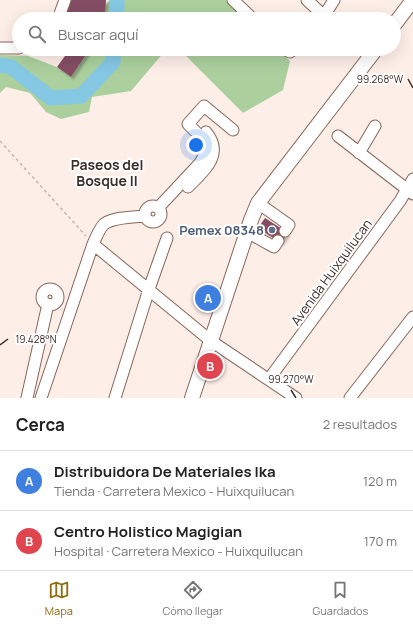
<!DOCTYPE html>
<html lang="es">
<meta charset="utf-8">
<style>
:root{--surface:#fff;--page:#f6f6f6;--text:#222;--muted:#767676;--line:#e0e0e0;--accent:#8e6b0f}
body{margin:0;font-family:Manrope,sans-serif;background:var(--page);color:var(--text)}
.you{position:absolute;left:196px;top:145px;width:14px;height:14px;margin:-10px;border:3px solid #fff;border-radius:50%;background:#1a73e8;box-shadow:0 0 0 6px #1a73e833}
.badge{display:grid;place-items:center;width:26px;height:26px;border-radius:50%;background:var(--accent);color:#fff;font-size:13px;font-weight:700}
.pin{position:absolute;translate:-50% -50%;border:2px solid #fff;box-shadow:0 1px 4px #0006}
.list{margin:0;padding:0;list-style:none}
h2{display:flex;justify-content:space-between;align-items:center;height:52px;margin:0;padding:0 16px;font-size:17px}
h2 small{font-size:13px;font-weight:400;color:var(--muted)}
.list li{display:grid;grid-template-columns:26px 1fr auto;gap:12px;align-items:center;box-sizing:border-box;height:60px;padding:0 16px;border-top:1px solid var(--line)}
.list b{display:block;font-size:15px;white-space:nowrap}
.list p{margin:0;font-size:13px;white-space:nowrap;color:var(--muted)}
.list em{font-size:13px;font-style:normal;color:var(--muted)}
.icon{flex:none;width:22px;height:22px;fill:none;stroke:currentColor;stroke-width:2;stroke-linecap:round;stroke-linejoin:round}
.map{position:relative;flex:none;width:413px;height:398px;overflow:hidden}
.search{position:absolute;background:var(--surface);box-shadow:0 4px 16px #0002;left:12px;right:12px;top:12px;height:44px;display:flex;align-items:center;gap:10px;box-sizing:border-box;padding:0 14px;border-radius:22px;color:var(--muted);font-size:15px}
.sheet{height:172px;background:var(--surface)}
nav{display:flex;justify-content:space-around;align-items:center;box-sizing:border-box;height:56px;border-top:1px solid var(--line);background:var(--surface);font-size:11px;color:var(--muted)}
nav a{display:grid;justify-items:center;gap:2px}
nav .on{color:var(--accent)}
.map>svg:first-child{display:block}
.forest{fill:#abd09e}
.lines{fill:none;stroke-linecap:round;stroke-linejoin:round}
.river{stroke:#85c8e4;stroke-width:15}
.building{fill:#854e64;filter:url(#shadow)}
.minor-casing{stroke:#886759;stroke-width:13}
.major-casing{stroke:#886759;stroke-width:16}
.path{stroke:#c3b3ad;stroke-width:1.5;stroke-dasharray:3 3;stroke-linecap:butt}
.minor{stroke:#fff;stroke-width:11}
.major{stroke:#fff;stroke-width:14}
.ticks{fill:none;stroke:#3c2d27;stroke-width:1.5}
.service-dot{fill:#5c6f8a;stroke:#fff;stroke-width:1.5}
.labels{text-anchor:middle;stroke-width:4;stroke-linejoin:round;paint-order:stroke}
.service-label{font-size:13px;font-weight:bold;fill:#4e5e75;stroke:#fff;text-anchor:end}
.street-label{font-size:13px;fill:#3c2d27;stroke:#fff}
.neighbourhood-label{font-size:14px;font-weight:bold;fill:#3c2d27;stroke:#fff}
.ticks-label{font-size:10px;text-anchor:middle;fill:#3c2d27;stroke:#fff;stroke-width:4;stroke-linejoin:round;paint-order:stroke}
</style>
<div class="map">
<svg width="413" height="398" viewBox="0 0 413 398">
<defs>
<filter id="shadow"><feDropShadow dx="2.5" dy="2.5" stdDeviation="1" flood-color="#0004"/></filter>
</defs>
<rect width="100%" height="100%" fill="#feeee8"/>
<path class="forest" d="M109,0h117l20,19h-141l1,-13z
M90,49h74l1,2 -34,40 -39,6 -3,15 -28,7 -15,-7 -16,-19 -24,-6 -6,6v-38l28,1 29,11 14,10z
M179,49h98l13,12 -7,29 -40,23z"/>
<g class="lines">
<path class="river" d="M117,0v19
M0,65l11,2 40,31 30,-2 32,-34 1,-13"/>
</g>
<path class="building" d="M70,0h36l-1,19h-27l-13,-7z
M70,49h20l-19,28 -14,-10z
M265,218l23,15 -7,10 -23,-15z"/>
<g class="lines">
<defs>
<path id="minor" d="M233,0l20,19
M307,0l17,16
M58,19l7,-19
M322,19l12,-19
M0,48h19
M284,49l6,3 4,-3
M338,136l75,58
M359,153l16,-27
M188,187c15,-15 37,-32 18,-55
M258,203l31,22 -4,6
M145 214a8 8 0 1 1 16 0a8 8 0 1 1-16 0Z
M158,208l42,-45 5,-9v-9l-4,-8 -13,-13 16,-18 29,24
M247,232l27,15 4,-6
M93,244l118,97 85,57
M42 297a8 8 0 1 1 16 0a8 8 0 1 1-16 0Z
M269,379l131,-178 13,-22
M27,398l21,-94
M41,398l52,-154c3,-6 6,-15 11,-20 10,-7 28,-7 41,-8
M115,398l34,-109 18,-51
M350,398l63,-81"/>
<path id="major" d="M394,25l19,-25
M192,398l59,-178 7,-17 118,-154"/>
</defs>
<use href="#minor" class="minor-casing"/>
<use href="#major" class="major-casing"/>
<path class="path" d="M0,141l86,95"/>
<use href="#minor" class="minor"/>
<use href="#major" class="major"/>
</g>
<path class="ticks" d="M408,79l5,9M0,345l8,-6M291,390l5,8"/>
<circle class="service-dot" cx="272" cy="230" r="4"/>
<g class="labels">
<g class="service-label">
<text x="264" y="235">Pemex 08348</text>
</g>
<g class="street-label">
<text transform="translate(331 272) rotate(-54)" y="5">Avenida Huixquilucan</text>
</g>
<g class="neighbourhood-label">
<text x="107" y="170">Paseos del<tspan x="107" dy="16">Bosque II</tspan></text>
</g>
</g>
<g class="ticks-label">
<text x="380" y="83">99.268°W</text>
<text x="36" y="343">19.428°N</text>
<text x="291" y="383">99.270°W</text>
</g>
</svg>
<div class="you"></div>
<div class="pin badge" style="left:208px;top:298px;background:#3f7fe0">A</div>
<div class="pin badge" style="left:210px;top:366px;background:#e0444e">B</div>
<div class="search"><svg class="icon" aria-label="search" viewBox="0 0 24 24"><circle cx="10" cy="10" r="6"/><path d="M15 15l6 6"/></svg>Buscar aquí</div>
</div>
<section class="sheet">
<h2>Cerca<small>2 resultados</small></h2>
<ul class="list">
<li><span class="badge" style="background:#3f7fe0">A</span><div><b>Distribuidora De Materiales Ika</b><p>Tienda · Carretera Mexico - Huixquilucan</p></div><em>120 m</em></li>
<li><span class="badge" style="background:#e0444e">B</span><div><b>Centro Holistico Magigian</b><p>Hospital · Carretera Mexico - Huixquilucan</p></div><em>170 m</em></li>
</ul>
</section>
<nav>
<a class="on"><svg class="icon" aria-label="map" viewBox="0 0 24 24"><path d="M3 6l6-2 6 2 6-2v14l-6 2-6-2-6 2zM9 4v14M15 6v14"/></svg>Mapa</a>
<a><svg class="icon" aria-label="directions" viewBox="0 0 24 24"><path d="M12 3l9 9-9 9-9-9zM9 14v-3h6M13 9l2 2-2 2"/></svg>Cómo llegar</a>
<a><svg class="icon" aria-label="saved" viewBox="0 0 24 24"><path d="M7 4h10v16l-5-4-5 4z"/></svg>Guardados</a>
</nav>
